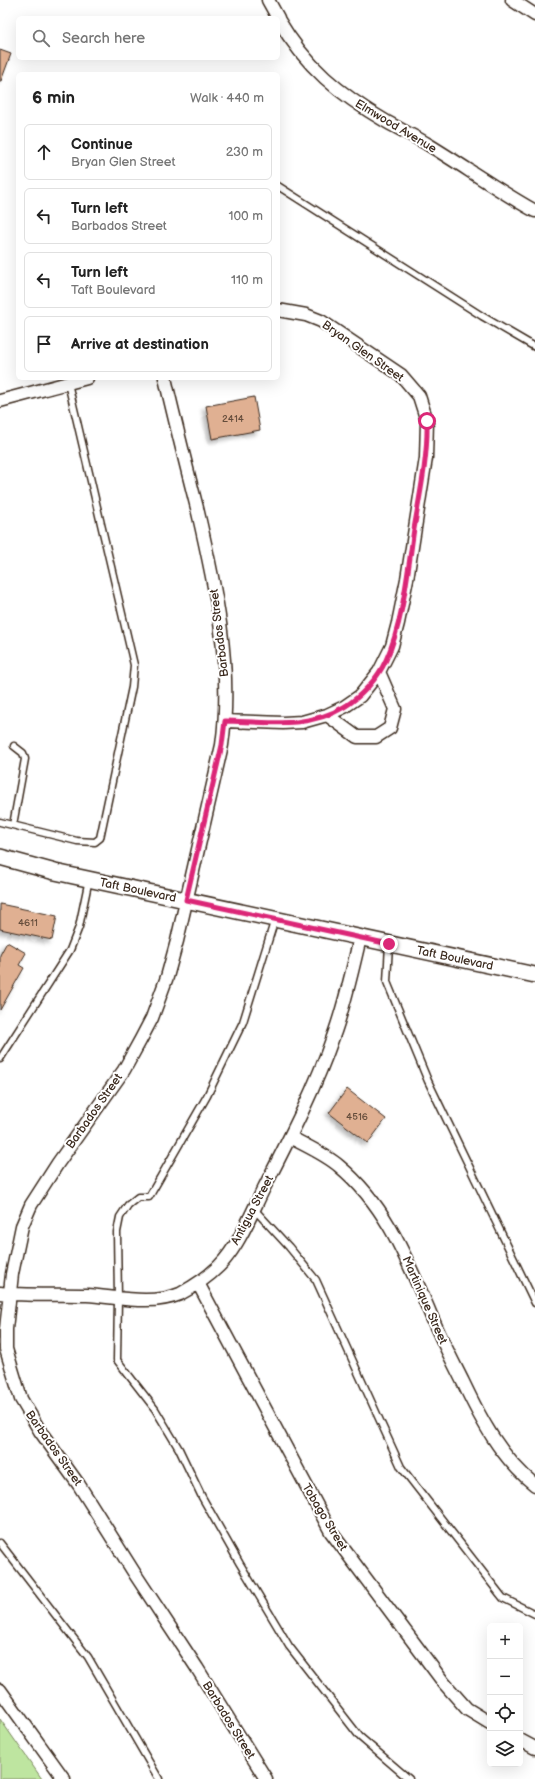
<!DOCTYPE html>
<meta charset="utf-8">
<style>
:root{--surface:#fff;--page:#f2f2f2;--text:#222;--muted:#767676;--line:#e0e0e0}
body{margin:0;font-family:"Balsamiq Sans",sans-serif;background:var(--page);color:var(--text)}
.controls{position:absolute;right:12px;bottom:12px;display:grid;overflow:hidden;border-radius:6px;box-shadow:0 4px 16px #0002}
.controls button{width:36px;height:36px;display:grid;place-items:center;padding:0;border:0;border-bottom:1px solid var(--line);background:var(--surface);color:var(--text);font:20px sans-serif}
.stop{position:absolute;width:12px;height:12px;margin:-9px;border:3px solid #db2777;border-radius:50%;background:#fff}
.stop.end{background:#db2777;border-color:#fff;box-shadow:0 1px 4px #0008}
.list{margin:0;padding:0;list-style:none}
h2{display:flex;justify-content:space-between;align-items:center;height:52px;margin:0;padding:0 16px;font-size:17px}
h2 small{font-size:13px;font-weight:400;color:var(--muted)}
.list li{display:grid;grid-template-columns:26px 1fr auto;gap:12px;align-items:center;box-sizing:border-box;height:56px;margin:0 8px 8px;padding:0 8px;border:1px solid var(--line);border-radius:6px}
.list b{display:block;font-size:15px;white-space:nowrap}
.list p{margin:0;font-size:13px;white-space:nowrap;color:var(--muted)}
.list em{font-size:13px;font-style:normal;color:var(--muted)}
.icon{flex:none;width:22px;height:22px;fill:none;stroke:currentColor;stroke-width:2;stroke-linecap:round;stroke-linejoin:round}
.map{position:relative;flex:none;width:535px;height:1779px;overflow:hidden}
.search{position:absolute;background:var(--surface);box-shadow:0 4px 16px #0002;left:16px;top:16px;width:264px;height:44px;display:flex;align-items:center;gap:10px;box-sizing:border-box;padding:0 14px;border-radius:6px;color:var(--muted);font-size:15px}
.panel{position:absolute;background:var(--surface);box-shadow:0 4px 16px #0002;left:16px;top:72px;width:264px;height:308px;border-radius:6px}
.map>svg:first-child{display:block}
.green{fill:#bee5a0;stroke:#7c885f}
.building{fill:#e0b092;stroke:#3b2a1e;filter:url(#shadow)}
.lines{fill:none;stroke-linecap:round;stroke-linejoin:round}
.service-casing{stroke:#3b2a1e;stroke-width:9}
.minor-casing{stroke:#3b2a1e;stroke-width:15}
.tertiary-casing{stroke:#3b2a1e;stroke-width:18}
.service{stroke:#fff;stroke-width:6}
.minor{stroke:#fff;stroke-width:12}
.tertiary{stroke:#fff;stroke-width:15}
.route{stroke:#db2777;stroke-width:5}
.labels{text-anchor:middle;stroke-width:4;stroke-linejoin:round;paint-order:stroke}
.number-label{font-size:10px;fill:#644c3b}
.street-label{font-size:12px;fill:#3b2a1e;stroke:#fff}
</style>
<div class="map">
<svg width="535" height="1779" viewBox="0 0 535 1779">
<defs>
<filter id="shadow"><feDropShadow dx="-3.5" dy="3.5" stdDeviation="2" flood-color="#0004"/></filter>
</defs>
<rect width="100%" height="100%" fill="#fff"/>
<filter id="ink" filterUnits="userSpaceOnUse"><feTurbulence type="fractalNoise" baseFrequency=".025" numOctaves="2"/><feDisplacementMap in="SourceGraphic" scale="8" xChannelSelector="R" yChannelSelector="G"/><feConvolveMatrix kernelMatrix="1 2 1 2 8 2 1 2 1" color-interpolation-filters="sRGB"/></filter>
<g filter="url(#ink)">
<path class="green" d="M0,1719l42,60h-42z"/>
<path class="building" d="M0,50l11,4 -10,27h-1z
M254,397l6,33 -48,9 -6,-33z
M0,904l57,12 -5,24 -52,-11z
M7,942l19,11 -7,12 5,3 -24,42v-55z
M347,1089l39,30 -18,24 -39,-30z"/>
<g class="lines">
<defs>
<path id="service" d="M278,186l204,130 53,31
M0,822l77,19 18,1 5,-4 32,-151 2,-22 -66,-282
M13,825l12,-66 -2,-6 -9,-7
M275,919l-32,103 -36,74 -58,101h-11l-10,8 -8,12 -3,15 1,66 -1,62 38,49 24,40 23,48 38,67 49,82 71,91 49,42
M389,944l-2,38 41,99 107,222
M0,1059l70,-109 9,-23 10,-48
M254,1209l35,38 27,33 85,187 102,131 32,16
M0,1543l88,114 71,122"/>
<path id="minor" d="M268,0l10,18
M512,0l23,15
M278,19c28,48 61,75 109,103 14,8 29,15 42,23 36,22 70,46 106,66
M165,378c10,43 21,87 32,130 18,77 36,158 25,237l-45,196 -10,36 -15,41 -11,21 -17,31 -66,93 -27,42 -9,21 -10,48 -6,55v20l15,50 19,32 39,54 56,89 62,94 69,111
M0,401l87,-23
M327,715l30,22h19l14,-9 5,-19 -16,-37
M225,721l58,2 19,-1 25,-7 17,-8 16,-11 19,-24 13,-26 6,-23 9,-44 19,-121 1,-37 -8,-25 -18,-21 -80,-54 -15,-6 -28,-5
M290,1137c16,9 35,17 49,29 46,38 66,89 89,142 10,25 23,50 35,74 18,38 38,76 72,103
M198,1283l133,249 113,151 23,26 23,14
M0,1293c29,3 58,1 87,2 30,2 64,11 93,-1 13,-7 29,-18 39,-28 20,-20 33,-54 45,-78 25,-49 51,-99 69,-151 12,-32 19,-66 27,-99
M0,1690l64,89
M520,1740l15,8"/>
<path id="tertiary" d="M0,857l55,15 480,103"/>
</defs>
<use href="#service" class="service-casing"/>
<use href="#minor" class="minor-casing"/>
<use href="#tertiary" class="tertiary-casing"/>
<use href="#service" class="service"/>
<use href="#minor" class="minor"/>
<use href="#tertiary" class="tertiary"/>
</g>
</g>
<g class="lines" filter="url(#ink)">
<path class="route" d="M389,944l-203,-44 36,-155 3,-24c40,1 83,8 119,-14 17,-10 34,-29 42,-47 17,-36 22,-91 28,-131 6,-35 14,-72 13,-108"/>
</g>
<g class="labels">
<g class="number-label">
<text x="233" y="422">2414</text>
<text x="28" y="926">4611</text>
<text x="357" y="1120">4516</text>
</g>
<g class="street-label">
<text transform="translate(396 126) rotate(31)" y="4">Elmwood Avenue</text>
<text transform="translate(363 351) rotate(35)" y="4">Bryan Glen Street</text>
<text transform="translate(219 633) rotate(-97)" y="4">Barbados Street</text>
<text transform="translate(138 890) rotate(12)" y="4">Taft Boulevard</text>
<text transform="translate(455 958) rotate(12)" y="4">Taft Boulevard</text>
<text transform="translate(94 1111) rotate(-55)" y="4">Barbados Street</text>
<text transform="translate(252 1210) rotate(-62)" y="4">Antigua Street</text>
<text transform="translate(425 1300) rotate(66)" y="4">Martinique Street</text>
<text transform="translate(54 1448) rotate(55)" y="4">Barbados Street</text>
<text transform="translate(325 1517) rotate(59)" y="4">Tobago Street</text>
<text transform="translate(229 1720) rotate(58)" y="4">Barbados Street</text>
</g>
</g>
</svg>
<div class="controls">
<button>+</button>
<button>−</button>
<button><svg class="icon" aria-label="locate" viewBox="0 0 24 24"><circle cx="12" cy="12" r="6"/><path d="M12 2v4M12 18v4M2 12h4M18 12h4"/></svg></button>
<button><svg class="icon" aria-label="layers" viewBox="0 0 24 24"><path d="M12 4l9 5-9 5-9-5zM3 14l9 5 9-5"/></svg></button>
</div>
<div class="stop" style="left:427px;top:421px"></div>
<div class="stop end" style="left:389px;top:944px"></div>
<div class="search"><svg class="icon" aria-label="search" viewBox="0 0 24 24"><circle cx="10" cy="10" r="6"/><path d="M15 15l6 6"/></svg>Search here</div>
<section class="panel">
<h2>6 min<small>Walk · 440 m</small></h2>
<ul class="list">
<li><svg class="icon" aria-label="ahead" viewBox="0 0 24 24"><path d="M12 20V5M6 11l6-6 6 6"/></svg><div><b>Continue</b><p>Bryan Glen Street</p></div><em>230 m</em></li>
<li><svg class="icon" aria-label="left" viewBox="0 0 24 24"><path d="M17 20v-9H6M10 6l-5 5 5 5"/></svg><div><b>Turn left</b><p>Barbados Street</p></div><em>100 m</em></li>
<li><svg class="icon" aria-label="left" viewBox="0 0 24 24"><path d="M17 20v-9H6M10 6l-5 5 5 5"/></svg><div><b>Turn left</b><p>Taft Boulevard</p></div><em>110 m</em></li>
<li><svg class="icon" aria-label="arrive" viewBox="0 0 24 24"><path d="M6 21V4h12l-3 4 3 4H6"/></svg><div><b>Arrive at destination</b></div></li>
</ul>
</section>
</div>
